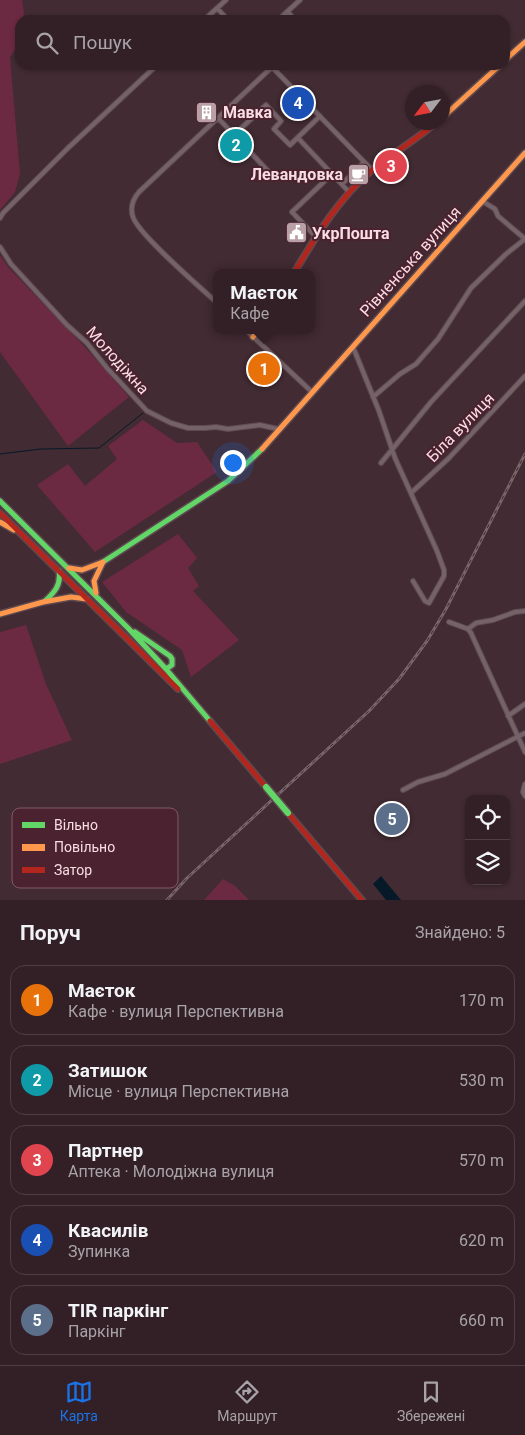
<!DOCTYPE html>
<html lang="uk">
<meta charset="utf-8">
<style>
:root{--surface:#322026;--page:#3d2d32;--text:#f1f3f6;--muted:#a8a3a7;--line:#4d3e43;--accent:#1a73e8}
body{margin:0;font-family:Roboto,sans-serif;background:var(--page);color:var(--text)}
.controls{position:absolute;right:15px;bottom:15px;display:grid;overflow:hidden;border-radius:10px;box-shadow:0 1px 4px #0004}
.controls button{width:45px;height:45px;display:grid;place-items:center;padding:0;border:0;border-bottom:1px solid var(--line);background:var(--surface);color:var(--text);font:25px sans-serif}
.compass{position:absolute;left:405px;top:85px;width:45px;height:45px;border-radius:50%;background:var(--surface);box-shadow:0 1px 4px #0004;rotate:238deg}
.you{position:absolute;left:232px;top:462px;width:18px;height:18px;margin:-12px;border:4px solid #fff;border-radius:50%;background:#1a73e8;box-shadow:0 0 0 8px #1a73e833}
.badge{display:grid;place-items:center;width:32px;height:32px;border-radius:50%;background:var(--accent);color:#fff;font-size:16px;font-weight:700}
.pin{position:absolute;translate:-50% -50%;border:2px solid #fff;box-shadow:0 1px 5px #0006}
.popup{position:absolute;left:213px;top:269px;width:102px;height:65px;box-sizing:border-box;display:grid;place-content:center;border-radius:10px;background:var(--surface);filter:drop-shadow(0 1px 4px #0005);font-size:16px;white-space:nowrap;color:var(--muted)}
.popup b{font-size:19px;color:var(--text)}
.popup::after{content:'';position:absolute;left:50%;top:100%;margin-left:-10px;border:10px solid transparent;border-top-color:var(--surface)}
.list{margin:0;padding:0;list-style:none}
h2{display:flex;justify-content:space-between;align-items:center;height:65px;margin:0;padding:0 20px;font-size:21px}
h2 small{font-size:16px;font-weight:400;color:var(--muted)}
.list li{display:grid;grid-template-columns:32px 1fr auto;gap:15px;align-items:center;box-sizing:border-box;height:70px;margin:0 10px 10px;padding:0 10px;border:1px solid var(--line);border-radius:15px}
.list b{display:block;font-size:19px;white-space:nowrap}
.list p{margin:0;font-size:16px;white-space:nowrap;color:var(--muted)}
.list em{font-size:16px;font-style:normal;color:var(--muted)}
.icon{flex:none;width:28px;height:28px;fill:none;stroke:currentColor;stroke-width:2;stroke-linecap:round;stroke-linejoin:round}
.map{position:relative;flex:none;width:525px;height:900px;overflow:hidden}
.search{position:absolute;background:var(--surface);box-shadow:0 1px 4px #0004;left:15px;right:15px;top:15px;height:55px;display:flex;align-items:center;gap:12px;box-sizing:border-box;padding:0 18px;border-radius:15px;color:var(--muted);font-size:19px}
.sheet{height:465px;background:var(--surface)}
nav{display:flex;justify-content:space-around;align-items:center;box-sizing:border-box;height:70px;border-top:1px solid var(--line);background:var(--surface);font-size:14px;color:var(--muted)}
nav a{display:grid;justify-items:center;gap:2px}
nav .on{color:var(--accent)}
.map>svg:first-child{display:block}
.green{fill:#6c2942}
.water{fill:#061929}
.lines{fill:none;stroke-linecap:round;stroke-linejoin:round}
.stream{stroke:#061929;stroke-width:1}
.street-casing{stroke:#5d494f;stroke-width:6}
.fast-casing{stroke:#5d494f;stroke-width:8}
.slow-casing{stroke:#5d494f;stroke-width:8}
.jam-casing{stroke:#5d494f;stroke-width:8}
.street{stroke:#746268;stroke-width:4}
.fast{stroke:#63d668;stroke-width:5}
.slow{stroke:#ff974d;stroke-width:5}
.jam{stroke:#b3261e;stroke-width:5}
.rail-casing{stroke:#78666b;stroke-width:3}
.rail{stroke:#4b222f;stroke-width:1;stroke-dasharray:4;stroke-linecap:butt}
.fast-bridge-casing{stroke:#5d494f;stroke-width:9;stroke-linecap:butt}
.fast-bridge{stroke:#63d668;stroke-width:6}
.labels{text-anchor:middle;stroke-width:4;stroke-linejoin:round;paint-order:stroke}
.poi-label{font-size:16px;font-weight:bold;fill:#f9dde4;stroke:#4b222f;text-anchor:start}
.street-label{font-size:16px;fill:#f9dde4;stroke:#4b222f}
.key{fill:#4b222f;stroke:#7f5a65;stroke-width:1}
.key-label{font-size:14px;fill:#f9dde4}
</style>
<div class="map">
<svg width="525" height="900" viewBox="0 0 525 900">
<rect width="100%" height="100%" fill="#422b32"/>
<path class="green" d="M0,0h22l2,13 -1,7h-3l-1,24 -9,13 10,117 -5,18 -15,18z
M0,255l8,12 76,79 45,51 -61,49 -68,-94z
M143,420l34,23 20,-1 20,30 -122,80 -58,-67 31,-21 17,22 32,-27 -9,-13z
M178,534l19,24 -9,10 11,18 -6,5 46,49 -48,37 -9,-27 -56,-38 -24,-30z
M26,625l20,59 26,56 -72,24v-132z
M223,879l12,7 14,14h-45z"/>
<path class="water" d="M381,876l20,24h-15l-13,-16z"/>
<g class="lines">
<path class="stream" d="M0,454l41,-5 58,-1 44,-35"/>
<defs>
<path id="street" d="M217,8l11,12
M288,12l7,8
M204,20l22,-20
M278,20l22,-20
M271,66l101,104
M218,118l16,17 32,-30 15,16 -7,8 16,16 30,-29
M234,135l35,37 -6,6
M298,138l51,54
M342,184l22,-22
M0,218l3,-5 65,-65 89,-83
M316,237l-24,-25 40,-38
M0,247l11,17 56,61 20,18 20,25 40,43 24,12 17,5h17l11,-1 12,2 32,-4 18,4
M216,302c-16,-15 -78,-68 -83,-85 -3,-9 0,-18 6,-25l133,-125
M246,330l66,62
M353,347l26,64 16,47 42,93 7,19v6l-15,27 -4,-2 -12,-20
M373,397l27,-23 16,-10 22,-25 33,-51 35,-34 19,-15 -27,-23 -3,-7 -13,-8
M381,463l50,-61 94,-101
M411,493l38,-35 76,-82
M449,622l19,7 3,4 54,119
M468,629l8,-6 17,-3 22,-8 10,-1
M508,716l17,-12
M525,784l-2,8 2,4
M403,790l15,-8 27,-8 80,-41"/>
<path id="fast" d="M0,501l128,127 38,41 44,52
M103,562l125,-81 34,-32
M45,601c10,-9 16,-16 14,-30
M135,632l35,24 2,3v6l-6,4"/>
<path id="slow" d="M505,60l20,-18
M442,118l58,-53
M253,337l5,-7
M262,449l263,-296
M0,522l14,8
M69,568l13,2 21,-8
M96,593l-2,-12 9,-19
M43,602l28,-5 16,2
M0,614l43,-12"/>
<path id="jam" d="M294,273c22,-37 45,-75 78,-103 21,-17 45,-31 65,-48
M0,513l178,176
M210,721l56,66
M288,813l74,87"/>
</defs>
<use href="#street" class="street-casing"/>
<use href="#fast" class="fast-casing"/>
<use href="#slow" class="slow-casing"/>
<use href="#jam" class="jam-casing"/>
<use href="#street" class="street"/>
<use href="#fast" class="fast"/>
<use href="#slow" class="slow"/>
<use href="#jam" class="jam"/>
<defs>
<path id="rail" d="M167,900l20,-22 182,-167 30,-32 28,-38 19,-32 79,-155"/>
</defs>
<use href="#rail" class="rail-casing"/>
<use href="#rail" class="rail"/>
<defs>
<path id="fast-bridge" d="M266,787l22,26"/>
</defs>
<use href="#fast-bridge" class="fast-bridge-casing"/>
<use href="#fast-bridge" class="fast-bridge"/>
</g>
<defs>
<symbol id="building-square" viewBox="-11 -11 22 22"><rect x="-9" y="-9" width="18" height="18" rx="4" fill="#b99fa6" stroke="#4b222f"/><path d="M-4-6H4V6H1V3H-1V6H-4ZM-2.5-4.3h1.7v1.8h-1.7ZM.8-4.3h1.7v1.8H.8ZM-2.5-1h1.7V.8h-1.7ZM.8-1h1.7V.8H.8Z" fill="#fff"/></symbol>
<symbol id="cafe-square" viewBox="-11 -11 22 22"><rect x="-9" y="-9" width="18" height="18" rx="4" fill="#b99fa6" stroke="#4b222f"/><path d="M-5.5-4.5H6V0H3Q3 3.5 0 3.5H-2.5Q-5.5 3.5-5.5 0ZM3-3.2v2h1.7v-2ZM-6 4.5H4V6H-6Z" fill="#fff"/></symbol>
<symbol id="civic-square" viewBox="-11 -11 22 22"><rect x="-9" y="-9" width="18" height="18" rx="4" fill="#b99fa6" stroke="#4b222f"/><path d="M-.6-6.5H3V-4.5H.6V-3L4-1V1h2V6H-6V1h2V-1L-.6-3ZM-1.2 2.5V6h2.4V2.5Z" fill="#fff"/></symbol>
</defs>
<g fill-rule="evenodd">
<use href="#building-square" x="194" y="100" width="25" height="25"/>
<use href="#cafe-square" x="346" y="162" width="25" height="25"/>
<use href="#civic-square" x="284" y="220" width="25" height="25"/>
</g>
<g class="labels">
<g class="poi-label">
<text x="223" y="118">Мавка</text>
<text x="343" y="180" text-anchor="end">Левандовка</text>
<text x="312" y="239">УкрПошта</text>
</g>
<g class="street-label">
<text transform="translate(410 261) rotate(-48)" y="6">Рівненська вулиця</text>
<text transform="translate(118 360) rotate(48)" y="6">Молодіжна</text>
<text transform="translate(460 427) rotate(-46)" y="6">Біла вулиця</text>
</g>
</g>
<rect x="12" y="808" width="166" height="80" rx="8" class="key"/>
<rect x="22" y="822" width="23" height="6" fill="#63d668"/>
<rect x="22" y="844" width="23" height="7" fill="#ff974d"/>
<rect x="22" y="867" width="23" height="6" fill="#b3261e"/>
<g class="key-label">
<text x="54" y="830">Вільно</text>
<text x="54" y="852">Повільно</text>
<text x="54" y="875">Затор</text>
</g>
</svg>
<div class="controls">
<button><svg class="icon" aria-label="locate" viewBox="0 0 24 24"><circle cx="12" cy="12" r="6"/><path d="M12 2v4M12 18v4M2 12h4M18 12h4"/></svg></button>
<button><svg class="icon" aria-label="layers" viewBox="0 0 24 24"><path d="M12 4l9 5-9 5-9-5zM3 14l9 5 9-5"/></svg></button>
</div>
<svg class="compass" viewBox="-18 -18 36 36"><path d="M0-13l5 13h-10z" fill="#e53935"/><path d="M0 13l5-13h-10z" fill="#a8a3a7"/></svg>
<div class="you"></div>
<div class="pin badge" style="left:264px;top:369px;background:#e8710a">1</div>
<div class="popup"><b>Маєток</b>Кафе</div>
<div class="pin badge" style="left:236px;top:145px;background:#0f9aa8">2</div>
<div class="pin badge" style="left:391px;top:166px;background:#e0444e">3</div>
<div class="pin badge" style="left:298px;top:103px;background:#1a4fb4">4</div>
<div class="pin badge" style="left:392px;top:819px;background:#5c6f8a">5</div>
<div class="search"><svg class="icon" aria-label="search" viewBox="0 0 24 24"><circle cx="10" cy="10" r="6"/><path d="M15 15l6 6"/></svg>Пошук</div>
</div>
<section class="sheet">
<h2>Поруч<small>Знайдено: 5</small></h2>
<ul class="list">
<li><span class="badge" style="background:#e8710a">1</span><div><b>Маєток</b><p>Кафе · вулиця Перспективна</p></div><em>170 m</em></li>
<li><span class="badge" style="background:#0f9aa8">2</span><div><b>Затишок</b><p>Місце · вулиця Перспективна</p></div><em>530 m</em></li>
<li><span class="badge" style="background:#e0444e">3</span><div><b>Партнер</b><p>Аптека · Молодіжна вулиця</p></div><em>570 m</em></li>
<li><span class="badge" style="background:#1a4fb4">4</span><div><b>Квасилів</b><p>Зупинка</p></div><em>620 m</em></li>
<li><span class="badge" style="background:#5c6f8a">5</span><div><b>TIR паркінг</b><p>Паркінг</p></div><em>660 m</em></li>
</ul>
</section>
<nav>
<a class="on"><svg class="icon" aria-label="map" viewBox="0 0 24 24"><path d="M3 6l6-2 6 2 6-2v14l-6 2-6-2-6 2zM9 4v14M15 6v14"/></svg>Карта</a>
<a><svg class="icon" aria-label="directions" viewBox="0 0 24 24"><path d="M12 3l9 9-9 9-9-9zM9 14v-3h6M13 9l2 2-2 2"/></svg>Маршрут</a>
<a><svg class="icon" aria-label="saved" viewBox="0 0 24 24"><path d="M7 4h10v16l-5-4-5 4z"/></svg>Збережені</a>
</nav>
